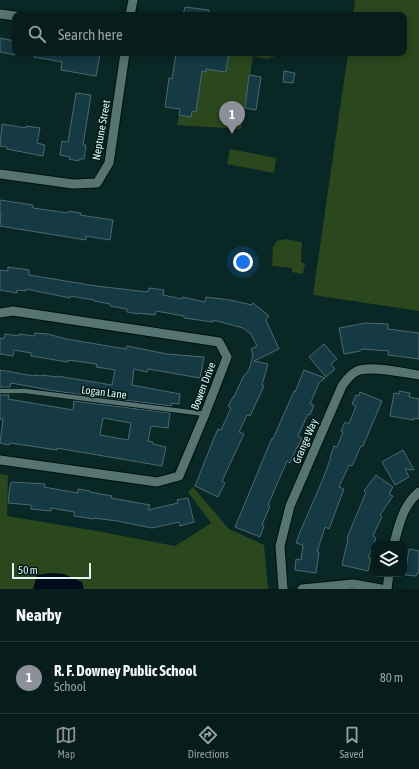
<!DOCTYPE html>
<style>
:root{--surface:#071d1c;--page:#152a29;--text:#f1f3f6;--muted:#98a2a3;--line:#283b3b;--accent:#8c9099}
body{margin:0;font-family:"Asap Condensed",sans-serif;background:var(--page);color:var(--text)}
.controls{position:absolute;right:12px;bottom:12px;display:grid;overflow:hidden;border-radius:8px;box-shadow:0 2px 10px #0003}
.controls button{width:36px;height:36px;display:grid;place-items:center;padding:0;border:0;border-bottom:1px solid var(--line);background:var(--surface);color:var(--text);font:20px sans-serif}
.scale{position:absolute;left:12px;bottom:10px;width:79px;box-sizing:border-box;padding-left:4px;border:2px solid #e4f4f2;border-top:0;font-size:11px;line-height:14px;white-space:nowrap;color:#e4f4f2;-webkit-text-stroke:3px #011d1b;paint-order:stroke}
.you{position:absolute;left:243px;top:262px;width:14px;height:14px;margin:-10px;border:3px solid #fff;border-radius:50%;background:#1a73e8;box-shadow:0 0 0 6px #1a73e833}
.badge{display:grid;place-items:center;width:26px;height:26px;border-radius:50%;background:var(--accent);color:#fff;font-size:13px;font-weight:700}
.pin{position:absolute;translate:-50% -33px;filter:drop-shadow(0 1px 2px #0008)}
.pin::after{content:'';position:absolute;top:21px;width:14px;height:12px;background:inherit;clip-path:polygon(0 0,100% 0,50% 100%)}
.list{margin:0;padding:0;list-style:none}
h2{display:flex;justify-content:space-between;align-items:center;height:52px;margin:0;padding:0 16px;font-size:17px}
h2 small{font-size:13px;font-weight:400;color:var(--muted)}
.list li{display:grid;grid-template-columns:26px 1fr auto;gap:12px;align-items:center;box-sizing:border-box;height:72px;padding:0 16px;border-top:1px solid var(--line)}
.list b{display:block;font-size:15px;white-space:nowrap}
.list p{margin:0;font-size:13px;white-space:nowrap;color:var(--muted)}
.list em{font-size:13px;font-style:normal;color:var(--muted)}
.icon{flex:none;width:22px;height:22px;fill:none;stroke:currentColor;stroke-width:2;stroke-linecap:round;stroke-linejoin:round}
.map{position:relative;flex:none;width:419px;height:589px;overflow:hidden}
.search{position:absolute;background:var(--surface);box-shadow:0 2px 10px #0003;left:12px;right:12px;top:12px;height:44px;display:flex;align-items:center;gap:10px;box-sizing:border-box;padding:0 14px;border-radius:8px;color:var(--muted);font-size:15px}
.sheet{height:124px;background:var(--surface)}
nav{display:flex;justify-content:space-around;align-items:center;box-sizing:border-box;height:56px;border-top:1px solid var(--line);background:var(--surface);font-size:11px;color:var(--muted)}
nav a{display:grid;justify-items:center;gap:2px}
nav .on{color:var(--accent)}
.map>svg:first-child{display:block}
.green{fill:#2a471e}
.water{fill:#000c1b}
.building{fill:#153a43;stroke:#4d6970;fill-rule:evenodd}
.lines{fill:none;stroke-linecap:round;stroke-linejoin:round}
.lane-casing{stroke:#000f0d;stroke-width:6}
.street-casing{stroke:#000f0d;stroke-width:11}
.lane{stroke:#567472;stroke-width:4.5}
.street{stroke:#567472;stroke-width:9}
.labels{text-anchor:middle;stroke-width:3.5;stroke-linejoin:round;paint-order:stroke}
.street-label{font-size:11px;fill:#e4f4f2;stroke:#011d1b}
</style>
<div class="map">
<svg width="419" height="589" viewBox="0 0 419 589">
<rect width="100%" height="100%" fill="#092725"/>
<path class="green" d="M355,0h64v311l-106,-16 35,-242h56v-38h-51z
M229,53h55l-17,6 -14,-3 -12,73 -64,-4 2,-10 12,1 11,-45 3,1 1,-3 20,3z
M230,149l46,9 -2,15 -47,-9z
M285,239l17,3 -1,20 4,2 -2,9 -2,1 -9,-2v-4l-20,-2 1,-19 4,-6z
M0,474l8,1 -1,41 95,16 73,14 36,-23 -23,-31 5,-5 36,42 35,16 4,44h-268z"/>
<path class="water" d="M50,573l14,1 18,8 2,7h-51l4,-14z"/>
<path class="building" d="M185,7l24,3 -1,5h-25z
M0,38l15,3v14l-15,-3z
M34,53h57l9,2 -4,21 -35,-6 1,-8 -28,-5z
M176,53h53l-3,19 -20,-3v3l-4,-1 -6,41 -4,-1 -1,6 -12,-2 1,-6 -15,-2 4,-29 3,1z
M284,71l11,2 -2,10 -10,-1z
M249,75l12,2 -5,33 -11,-2z
M76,93l15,2 -8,50h3l-2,14h-5v2l-10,-2 1,-2 -10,-2 2,-14 6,1z
M2,124l24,4v-2l14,2 -3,15 8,2 -2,11 -36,-7v-2l-7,-1z
M0,200l33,5v3l35,5 1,-2 12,2 -1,2 33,5 -3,20 -24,-4v4l-86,-14 1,-13 -1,-1z
M8,267l21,3v5l67,11 52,6 1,-4 15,2 -1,5 19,4v-2l23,5 1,-5 24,3 22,5 1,-2 16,13 -3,4 13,29 -25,12 14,3 -6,21 2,1 -14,30 -3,-1 -8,17 5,2 -22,47 3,2 -7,14 -23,-11 19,-48 4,-9 3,1 10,-22 -3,-2 5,-9h1l9,-20 6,-7 4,-15 -2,-6 6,-3 -6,-12 -8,-6 -30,-8v2l-29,-4v-2l-28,-5 -1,4 -17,-2v1l-11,-2v-3l-17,-3v-2l-16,-3v-1l-24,-4v2l-44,-9v2l-9,-1v3l-17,-3v-20l8,1z
M366,323l22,1v5l31,4v26l-31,-4 1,-4 -27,-2 -2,2 -16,3 -5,-26z
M35,333l13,1 18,5 60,10 1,-3 40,8 37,3 -4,21 -52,-9 -1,3 -13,-3 -2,16 48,9 -1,10 -7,-1 -1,3 -116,-15 -44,-8 -1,4h-10v-17l34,6v-1l8,1v-1l15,2v-1l55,9 3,-15 -19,-3 1,-3 -29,-4v2l-37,-6v-3l-17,-3 -1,6 -13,-2v-16l4,1 1,-5 14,2v-2l15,2z
M324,344l13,15 -6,5 4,5 -9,8 -17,-20z
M304,370l21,8 -6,5 -9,21 4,1 -4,10 -2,-1 -10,22 4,2 -4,9h-1l-7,16 -3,-2 -19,44 2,1 -8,19 2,1 -4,11 -25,-10 37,-89 1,1 21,-48 1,1z
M399,391l11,2 -1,4 10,2v20l-5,-1v2l-24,-4 4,-23 5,1z
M360,392l22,9 -19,45h-2l-9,20 -3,-1 -10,22 5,2 -15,40 -4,-2 -8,25h2l-3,21 -21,-3 1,-11 5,1 2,-15 -7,-2 4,-11 23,-53 8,-22h-1l4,-11 3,1 6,-15 -2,-1 4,-9 4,2 7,-18 -4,-2 4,-9 3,1z
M0,395h9l-1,4 65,11 1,-9 96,12 -2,15 -17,-2 -3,15 5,1v2l13,3 -4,19 -105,-18v2l-47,-7 -1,2 -9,-2 3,-24h-3zM103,418l28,5 -3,17 -28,-5z
M403,450l11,20 -9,-1 4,8 -14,8 -13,-23z
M376,475l17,12 -4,7 4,2 -13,19 2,1 -9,20 3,2 -8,20h3l-3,13 -26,-6 6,-26 -1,-1 19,-46 -2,-1z
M11,482l34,2 -1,3 34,6v-4l12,2v1l22,4 -1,2 39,7 -2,5 30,-7 -1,-3 11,-2 6,24 -14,4 -1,-4 -27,6 -35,-7 -23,-3v1l-20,-3v-4l-23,-4v3l-20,-2v-4l-23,-2 2,-18h1z
M409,549l10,2v22h-2l-1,3 -11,-1z"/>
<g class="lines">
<defs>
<path id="lane" d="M0,391h25l180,23"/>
<path id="street" d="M0,14l15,2
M130,15l3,-15
M0,174l73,10 24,-1 12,-20 16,-110
M0,313l13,-2 206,31 8,15 -22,57 -26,62 -22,6 -157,-22
M394,544c5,-19 9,-39 25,-52
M283,589l-3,-43 10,-40 52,-120c4,-6 9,-12 15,-15 12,-6 48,2 62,4
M302,589l51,-5 28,5
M387,589l2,-15"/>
</defs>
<use href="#lane" class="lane-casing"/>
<use href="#street" class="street-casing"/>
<use href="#lane" class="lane"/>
<use href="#street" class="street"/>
</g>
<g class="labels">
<g class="street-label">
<text transform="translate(101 130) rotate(-80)" y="4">Neptune Street</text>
<text transform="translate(203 386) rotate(-69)" y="4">Bowen Drive</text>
<text transform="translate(104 392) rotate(7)" y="4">Logan Lane</text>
<text transform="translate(305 441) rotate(-67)" y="4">Grange Way</text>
</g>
</g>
</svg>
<div class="controls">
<button><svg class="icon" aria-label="layers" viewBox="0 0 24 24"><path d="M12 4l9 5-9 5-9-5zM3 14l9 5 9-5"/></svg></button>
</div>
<div class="scale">50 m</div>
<div class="you"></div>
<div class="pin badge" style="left:232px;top:134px">1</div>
<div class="search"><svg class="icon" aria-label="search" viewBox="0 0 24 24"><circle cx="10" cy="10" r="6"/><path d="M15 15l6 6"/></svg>Search here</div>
</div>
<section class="sheet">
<h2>Nearby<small></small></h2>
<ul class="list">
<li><span class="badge">1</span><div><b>R. F. Downey Public School</b><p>School</p></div><em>80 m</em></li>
</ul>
</section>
<nav>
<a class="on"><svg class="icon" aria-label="map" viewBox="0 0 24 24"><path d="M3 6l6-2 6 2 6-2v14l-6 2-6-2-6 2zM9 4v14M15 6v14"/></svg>Map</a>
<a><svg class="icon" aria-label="directions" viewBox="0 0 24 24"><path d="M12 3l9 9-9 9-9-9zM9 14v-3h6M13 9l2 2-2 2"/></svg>Directions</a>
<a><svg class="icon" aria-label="saved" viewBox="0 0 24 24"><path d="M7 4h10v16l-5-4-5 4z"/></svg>Saved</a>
</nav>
